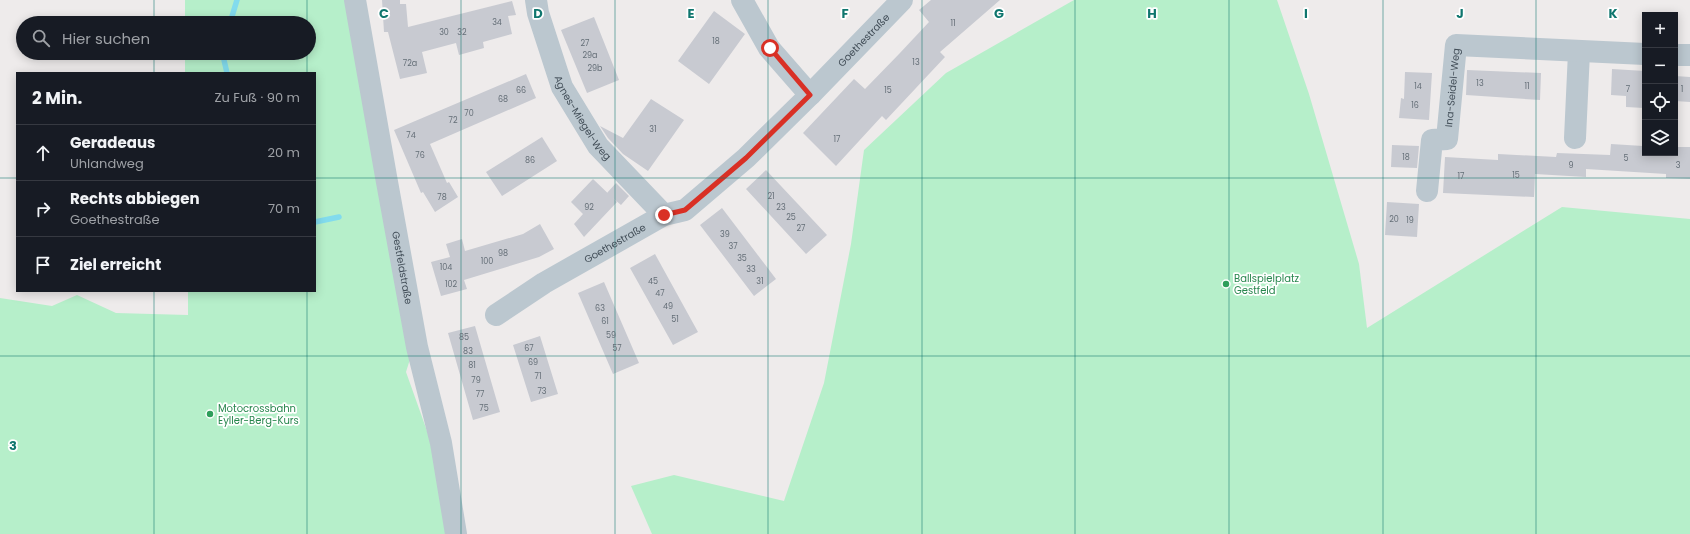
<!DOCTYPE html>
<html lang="de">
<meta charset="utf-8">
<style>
:root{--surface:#171b24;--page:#20242c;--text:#f1f3f6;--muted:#9ea1a6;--line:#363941}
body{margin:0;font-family:Poppins,sans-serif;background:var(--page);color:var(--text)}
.controls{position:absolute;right:12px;top:12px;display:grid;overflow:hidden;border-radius:0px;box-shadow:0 2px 10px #0003}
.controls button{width:36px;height:36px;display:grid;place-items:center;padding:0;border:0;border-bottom:1px solid var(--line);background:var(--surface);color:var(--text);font:20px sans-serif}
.stop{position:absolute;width:12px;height:12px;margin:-9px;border:3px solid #d93025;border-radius:50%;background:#fff}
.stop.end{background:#d93025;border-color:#fff;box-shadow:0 1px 4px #0008}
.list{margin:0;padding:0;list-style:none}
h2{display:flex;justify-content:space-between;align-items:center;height:52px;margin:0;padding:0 16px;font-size:17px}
h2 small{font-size:13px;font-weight:400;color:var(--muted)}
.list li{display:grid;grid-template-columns:26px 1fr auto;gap:12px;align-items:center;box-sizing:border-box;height:56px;padding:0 16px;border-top:1px solid var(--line)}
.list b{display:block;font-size:15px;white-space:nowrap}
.list p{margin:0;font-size:13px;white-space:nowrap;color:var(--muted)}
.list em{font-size:13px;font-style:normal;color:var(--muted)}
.icon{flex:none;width:22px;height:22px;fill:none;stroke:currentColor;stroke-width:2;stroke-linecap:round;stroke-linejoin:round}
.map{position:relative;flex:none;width:1690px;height:534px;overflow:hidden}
.search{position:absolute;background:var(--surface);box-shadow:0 2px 10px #0003;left:16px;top:16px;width:300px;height:44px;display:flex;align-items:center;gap:10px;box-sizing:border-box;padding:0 14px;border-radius:22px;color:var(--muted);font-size:15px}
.panel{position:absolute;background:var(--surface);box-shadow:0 2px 10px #0003;left:16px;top:72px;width:300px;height:220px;border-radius:0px}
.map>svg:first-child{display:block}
.green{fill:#b6efca}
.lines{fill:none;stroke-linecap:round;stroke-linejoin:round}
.stream{stroke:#82dbed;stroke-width:5.5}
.building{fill:#c8cad1}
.minor{stroke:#bbc7cf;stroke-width:22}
.route{stroke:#d93025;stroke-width:5}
.grid{fill:none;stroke:#0f766e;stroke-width:1;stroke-opacity:0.55}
.leisure-dot{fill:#2e9e5b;stroke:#fff;stroke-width:1.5}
.labels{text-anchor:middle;stroke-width:3.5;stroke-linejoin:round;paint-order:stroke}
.number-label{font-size:8px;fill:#646e77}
.street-label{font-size:10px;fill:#434f59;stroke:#fff}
.leisure-label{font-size:10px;fill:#27864d;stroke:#fff;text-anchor:start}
.grid-label{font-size:13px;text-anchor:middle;font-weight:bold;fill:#0f766e;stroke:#fff;stroke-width:3.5;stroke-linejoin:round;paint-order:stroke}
</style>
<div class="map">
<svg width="1690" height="534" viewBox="0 0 1690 534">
<rect width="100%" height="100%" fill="#eeebeb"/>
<path class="green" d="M185,0h170l60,343 -9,29 26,73 16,89h-448v-236l52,8 25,-11 39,18 72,2v-24h127v-218h-130v-20h124v-30h-124z
M1074,0h203l32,94 50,170 8,64 195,-121 128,12v315h-1038l-21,-48 43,-11 110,26 40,-118 27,-139 13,-94 82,-77z"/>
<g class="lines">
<path class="stream" d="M230,23l7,-23
M226,53l-2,7 3,13
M315,222l24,-5"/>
</g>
<path class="building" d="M382,0h18v4h6l2,23 104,-26 4,14 -8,1 4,18 -29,8 1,6 -25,7 -3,-12 -34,9 5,21 -27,6 -12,-47h-4z
M931,0h69l-60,52 5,5 -59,63 -4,-4 -46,50 -33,-33 51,-54 11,10 34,-35 30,-32 -10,-12z
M714,11l31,23 -36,50 -31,-23z
M594,17l25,63 -32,13 -26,-63z
M1612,69l33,2 -1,37 -18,-1v-11l-15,-1z
M1467,70l74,3 -1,27 -74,-5z
M1405,72l27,1 -3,47 -30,-2 2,-20 3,1z
M526,74l10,24 -106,46 17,39 2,-1 9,15 -23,15 -12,-20 -2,1 -27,-63z
M1675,76l15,1v25l-15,-1z
M651,99l33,21 -36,51 -25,-17 -15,-16 -8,-12 23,12z
M542,137l15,24 -55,35 -16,-24z
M1611,144l32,2 -1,7h33v-6h15v32l-24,-1v-4l-80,-5v8l-51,-3 -1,23 -91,-4 2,-36 53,3v-6l58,3 1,-4 53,2z
M1392,145l27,1 -2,22 -26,-1z
M766,170l61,65 -21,19 -60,-65z
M593,179l24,23 -33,35 -10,-13 9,-10 -12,-12z
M616,183l13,13 -8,9 -14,-12z
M1387,202l32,2 -2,33 -32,-2z
M722,208l54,71 -22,17 -54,-71z
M540,224l14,25 -15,8 -75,23 3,9 -26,7 -10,-34 19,-5 -4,-13 16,-5 3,12 58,-17z
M655,254l43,78 -25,13 -43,-77z
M604,282l35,81 -26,11 -35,-81z
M475,326l25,86 -27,8 -25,-87z
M540,336l18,58 -27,8 -18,-57z"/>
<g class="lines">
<g class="minor">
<path id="s1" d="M355,0l32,182 30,165 24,96 15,91"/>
<path id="s2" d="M536,0l2,13 24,74 36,59 66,69"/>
<path d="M742,0l27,48 41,47"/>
<path d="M1675,55h15"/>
<path d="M1575,138l4,-86"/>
<path id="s3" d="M1427,191l5,-51 15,-1 9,-94 189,9"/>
<path id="s4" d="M496,315l48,-32 120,-68 21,-5 61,-52 64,-63 92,-95"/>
</g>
</g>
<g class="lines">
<path class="route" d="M664,215l21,-5 61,-52 64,-63 -40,-47"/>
</g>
<path class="grid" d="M154,0v23M307,0v23M461,0v534M615,0v534M768,0v534M922,0v534M1075,0v534M1229,0v534M1383,0v534M1536,0v534M154,53v20M307,53v20M0,178h17M315,178h1375M154,291v243M307,291v243M0,356h1690"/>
<g class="leisure-dot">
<circle cx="1226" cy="284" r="4"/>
<circle cx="210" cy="414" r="4"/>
</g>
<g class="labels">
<g class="number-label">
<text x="497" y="25">34</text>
<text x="953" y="26">11</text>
<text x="444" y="35">30</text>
<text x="462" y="35">32</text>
<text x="716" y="44">18</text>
<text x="585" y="46">27</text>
<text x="590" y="58">29a</text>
<text x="916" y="65">13</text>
<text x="410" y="66">72a</text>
<text x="595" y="71">29b</text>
<text x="1480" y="86">13</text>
<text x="1418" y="89">14</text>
<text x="1527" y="89">11</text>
<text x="1628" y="92">7</text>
<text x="1682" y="92">1</text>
<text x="521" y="93">66</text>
<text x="888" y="93">15</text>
<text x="503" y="102">68</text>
<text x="1415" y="108">16</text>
<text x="469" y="116">70</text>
<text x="453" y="123">72</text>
<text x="653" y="132">31</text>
<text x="411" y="138">74</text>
<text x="837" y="142">17</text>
<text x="420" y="158">76</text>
<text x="1406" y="160">18</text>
<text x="1626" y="161">5</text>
<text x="530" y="163">86</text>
<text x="1571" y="168">9</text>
<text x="1678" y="168">3</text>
<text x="1516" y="178">15</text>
<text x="1461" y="179">17</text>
<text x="771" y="199">21</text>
<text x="442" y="200">78</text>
<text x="589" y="210">92</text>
<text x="781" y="210">23</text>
<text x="791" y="220">25</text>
<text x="1394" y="222">20</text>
<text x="1410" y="223">19</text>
<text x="801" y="231">27</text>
<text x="725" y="237">39</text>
<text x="733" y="249">37</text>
<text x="503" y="256">98</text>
<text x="742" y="261">35</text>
<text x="487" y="264">100</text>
<text x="446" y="270">104</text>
<text x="751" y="272">33</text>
<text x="653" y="284">45</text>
<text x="760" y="284">31</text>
<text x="451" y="287">102</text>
<text x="660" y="296">47</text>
<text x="668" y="309">49</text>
<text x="600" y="311">63</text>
<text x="675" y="322">51</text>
<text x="605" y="324">61</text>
<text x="611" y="338">59</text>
<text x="464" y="340">85</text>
<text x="529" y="351">67</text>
<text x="617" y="351">57</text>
<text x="468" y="354">83</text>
<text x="533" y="365">69</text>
<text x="472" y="368">81</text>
<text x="538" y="379">71</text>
<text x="476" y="383">79</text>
<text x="542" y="394">73</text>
<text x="480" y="397">77</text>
<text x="484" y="411">75</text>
</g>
<g class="street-label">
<text dy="4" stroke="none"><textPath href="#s4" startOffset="464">Goethestraße</textPath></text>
<text dy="4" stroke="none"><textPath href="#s3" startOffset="118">Ina-Seidel-Weg</textPath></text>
<text dy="4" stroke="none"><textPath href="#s2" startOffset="128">Agnes-Miegel-Weg</textPath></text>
<text dy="4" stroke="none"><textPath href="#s4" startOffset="139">Goethestraße</textPath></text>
<text dy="4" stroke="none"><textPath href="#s1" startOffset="272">Gestfeldstraße</textPath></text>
</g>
<g class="leisure-label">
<text x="1234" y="282">Ballspielplatz<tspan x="1234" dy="12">Gestfeld</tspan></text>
<text x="218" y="412">Motocrossbahn<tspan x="218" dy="12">Eyller-Berg-Kurs</tspan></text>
</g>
</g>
<g class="grid-label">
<text x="384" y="18">C</text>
<text x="538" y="18">D</text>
<text x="691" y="18">E</text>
<text x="845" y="18">F</text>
<text x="999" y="18">G</text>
<text x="1152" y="18">H</text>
<text x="1306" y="18">I</text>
<text x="1460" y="18">J</text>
<text x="1613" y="18">K</text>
<text x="13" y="450">3</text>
</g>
</svg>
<div class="controls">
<button>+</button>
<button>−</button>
<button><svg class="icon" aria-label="locate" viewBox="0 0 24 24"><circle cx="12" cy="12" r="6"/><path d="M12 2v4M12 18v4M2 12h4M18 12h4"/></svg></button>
<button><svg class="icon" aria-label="layers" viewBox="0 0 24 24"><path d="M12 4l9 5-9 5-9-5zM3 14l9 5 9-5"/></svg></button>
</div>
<div class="stop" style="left:770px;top:48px"></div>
<div class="stop end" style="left:664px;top:215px"></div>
<div class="search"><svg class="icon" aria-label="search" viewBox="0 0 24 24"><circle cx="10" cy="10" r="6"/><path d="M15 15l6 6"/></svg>Hier suchen</div>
<section class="panel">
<h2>2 Min.<small>Zu Fuß · 90 m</small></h2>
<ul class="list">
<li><svg class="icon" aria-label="ahead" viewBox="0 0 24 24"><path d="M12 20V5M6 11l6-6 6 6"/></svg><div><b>Geradeaus</b><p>Uhlandweg</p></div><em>20 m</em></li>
<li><svg class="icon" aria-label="right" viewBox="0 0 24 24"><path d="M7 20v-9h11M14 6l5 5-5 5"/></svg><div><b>Rechts abbiegen</b><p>Goethestraße</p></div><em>70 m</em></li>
<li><svg class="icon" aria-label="arrive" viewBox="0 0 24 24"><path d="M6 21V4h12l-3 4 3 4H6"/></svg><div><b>Ziel erreicht</b></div></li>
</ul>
</section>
</div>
